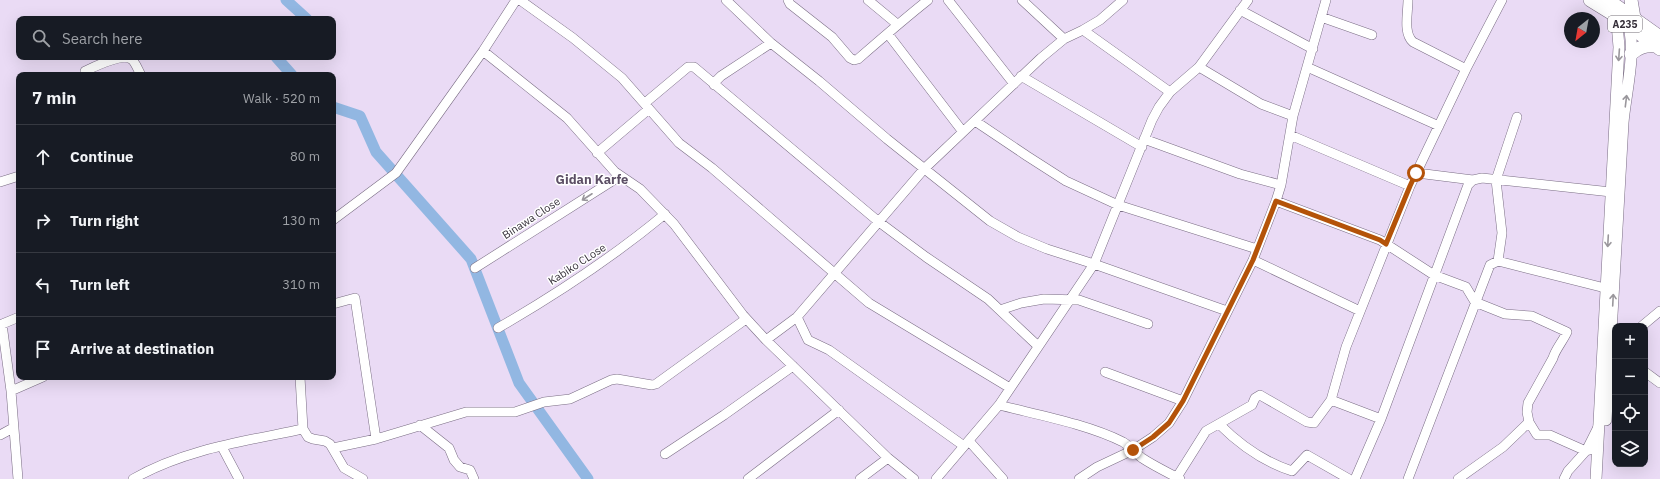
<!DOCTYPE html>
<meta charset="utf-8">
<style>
:root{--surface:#171b24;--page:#242831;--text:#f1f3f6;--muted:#9ea1a6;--line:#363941}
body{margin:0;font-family:"IBM Plex Sans",sans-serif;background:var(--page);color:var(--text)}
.controls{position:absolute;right:12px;bottom:12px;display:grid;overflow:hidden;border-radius:8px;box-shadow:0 4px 16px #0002}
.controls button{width:36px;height:36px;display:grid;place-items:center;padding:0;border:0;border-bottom:1px solid var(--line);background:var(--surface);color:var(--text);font:20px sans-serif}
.compass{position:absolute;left:1564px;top:12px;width:36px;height:36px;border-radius:50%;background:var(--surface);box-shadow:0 4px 16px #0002;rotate:211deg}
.stop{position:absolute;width:12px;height:12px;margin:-9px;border:3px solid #b45309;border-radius:50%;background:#fff}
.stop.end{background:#b45309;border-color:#fff;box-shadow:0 1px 4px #0008}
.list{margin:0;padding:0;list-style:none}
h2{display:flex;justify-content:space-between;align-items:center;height:52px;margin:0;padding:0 16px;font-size:17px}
h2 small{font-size:13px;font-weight:400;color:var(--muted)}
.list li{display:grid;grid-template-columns:26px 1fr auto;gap:12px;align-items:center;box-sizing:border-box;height:64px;padding:0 16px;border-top:1px solid var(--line)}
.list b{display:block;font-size:15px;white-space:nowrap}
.list em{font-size:13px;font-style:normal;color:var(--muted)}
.icon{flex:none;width:22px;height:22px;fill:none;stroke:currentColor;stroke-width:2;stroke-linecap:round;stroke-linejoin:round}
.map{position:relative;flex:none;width:1660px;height:479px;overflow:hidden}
.search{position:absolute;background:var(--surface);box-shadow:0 4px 16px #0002;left:16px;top:16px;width:320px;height:44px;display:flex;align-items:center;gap:10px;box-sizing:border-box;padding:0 14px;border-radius:8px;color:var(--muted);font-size:15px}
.panel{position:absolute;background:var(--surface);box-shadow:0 4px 16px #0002;left:16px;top:72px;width:320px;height:308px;border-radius:8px}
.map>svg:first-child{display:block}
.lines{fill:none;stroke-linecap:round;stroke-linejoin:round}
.river{stroke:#92b7e2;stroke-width:11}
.minor-casing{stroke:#7a6d84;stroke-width:10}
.major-casing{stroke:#7a6d84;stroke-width:12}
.highway-casing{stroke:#7a6d84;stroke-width:14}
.minor{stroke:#fff;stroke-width:9}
.major{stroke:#fff;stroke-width:11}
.highway{stroke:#fff;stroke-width:13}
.oneway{stroke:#9a979c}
.route{stroke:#b45309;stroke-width:5}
.labels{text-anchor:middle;stroke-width:3;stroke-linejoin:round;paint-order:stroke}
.shield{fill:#fff;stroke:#726d74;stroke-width:1}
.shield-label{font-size:10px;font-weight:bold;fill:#352f39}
.street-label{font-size:11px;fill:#352f39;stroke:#fff}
.quarter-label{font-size:13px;font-weight:bold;fill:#5c4f65;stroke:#fff}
</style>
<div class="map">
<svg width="1660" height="479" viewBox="0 0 1660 479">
<rect width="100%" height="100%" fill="#eadbf5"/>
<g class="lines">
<path class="river" d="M286,0l21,19
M276,57l16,18
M333,107l27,9 16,36 95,107 48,124 69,96"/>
<defs>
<path id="minor" d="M520,0l53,38 49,40 57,65 33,25 157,135 141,85
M726,0l45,43 48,38 68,58 103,82 28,16 29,12 47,15 133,47
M788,0l2,4 42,33 18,21 4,2 4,-1c23,-20 46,-40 70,-59
M868,0l29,24
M948,0l66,84
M1022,0l42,39
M1408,0c0,13 -5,33 5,42l53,27
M1240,10l73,39
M1321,17l51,18
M1083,30l87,62
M888,34l75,98
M483,51l84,67 48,54 25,17 34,35 69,91 23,25 122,118 26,21
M1199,67l62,37 32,12
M1307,67l132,59
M85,71c9,-4 37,-18 46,-12 4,2 7,11 10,16
M1021,76l121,71
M714,85l3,-5 4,-4 50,-33
M645,103l43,-36h6l185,155 47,35 62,42 50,47
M975,121l52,35 39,25 52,24 139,44
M1290,135l120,51
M1144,139l96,35 41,11
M597,153l52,-44
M1417,173l56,7
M0,182l19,-6
M1276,201l104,39 54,35 32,12 9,15 30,12 27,2 35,16c-4,9 -12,18 -14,26l-25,45 -1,9 2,10
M333,220l63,-47 87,-122 33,-51
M1253,260l107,51
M1498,261l4,-28 -6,-53 21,-63
M475,268l145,-92
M333,304l22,-6 21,141
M1000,310l21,-7 23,-4 35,1 69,24
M797,317l11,23 21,10 135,96
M2,324l9,67 7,88
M0,325l19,-8
M1642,326l18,-15
M498,328c59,-34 115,-71 167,-114
M766,340l31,-23 127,-148 117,-111 23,-19 19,-9 17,-10 23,-20
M1105,372l78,29
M1645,372l15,11
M300,377l3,52 5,8 5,2 12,2 5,3 14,24 19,11
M11,391l32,-14
M1331,400l50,19
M999,405c39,10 88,19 124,37 7,4 12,11 19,16 12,8 25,14 38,21
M1219,424c21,21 45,38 73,47l15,-16 42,24
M420,425l29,23 5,12 6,7 10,3 4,9
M0,435l13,-7
M969,441l34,38
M222,447l17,32
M333,448l43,-9 90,-27h49l29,-10 26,-3 41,-19 6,-1 35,6 4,-1 90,-65
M665,454l59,-39 69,-49
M1177,477l29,-46 46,-26 3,-7 5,-3 47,27 7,1 17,-23 15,-53 64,-161 56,-117 36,-69
M133,479c52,-30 113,-38 170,-50
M748,479l91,-69
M860,479l28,-21
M936,479l63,-74 95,-141 58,-144 7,-13 11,-15 29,-25 49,-67
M1079,479l18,-12 36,-17 20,-13 16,-14 14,-22 70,-141 23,-59 5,-16 12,-69 33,-116
M1355,479l26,-60 87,-234 5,-5 9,-2 129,14
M1408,479l82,-214 8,-4 107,27
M1458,479l45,-32 26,-25 8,13h13l36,16 11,-3
M1564,479l4,-8 18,-20 12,-24"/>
<path id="major" d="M1606,420c6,-99 11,-198 17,-297 2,-28 15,-76 4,-102
M1596,479l23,-432 -3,-36"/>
<path id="highway" d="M1590,0l26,16 44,33
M1608,0l52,37
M1631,0l3,18
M1631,54c8,-7 14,-9 25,-8"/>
</defs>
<use href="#minor" class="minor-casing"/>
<use href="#major" class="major-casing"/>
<use href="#highway" class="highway-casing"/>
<use href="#minor" class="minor"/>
<use href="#major" class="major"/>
<use href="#highway" class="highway"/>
</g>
<defs><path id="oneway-shaft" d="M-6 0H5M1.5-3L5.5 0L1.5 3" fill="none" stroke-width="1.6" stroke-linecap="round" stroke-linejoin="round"/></defs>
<g class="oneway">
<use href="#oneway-shaft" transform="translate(1619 55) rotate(94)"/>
<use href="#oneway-shaft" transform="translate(1626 101) rotate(-83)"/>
<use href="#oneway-shaft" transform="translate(587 197) rotate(147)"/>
<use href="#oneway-shaft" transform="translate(1608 241) rotate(93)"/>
<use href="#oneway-shaft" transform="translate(1613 300) rotate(-87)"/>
</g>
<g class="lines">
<path class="route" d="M1133,450l20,-13 16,-14 14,-22 70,-141 23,-59 104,39 6,4 24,-58 6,-13"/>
</g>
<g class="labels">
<rect class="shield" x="1608" y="16" width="34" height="16" rx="3"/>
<g class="shield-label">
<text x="1625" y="28">A235</text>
</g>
<g class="street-label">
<text transform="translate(531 218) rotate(-33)" y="4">Binawa Close</text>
<text transform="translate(577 264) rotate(-33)" y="4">Kabiko CLose</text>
</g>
<g class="quarter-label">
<text x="592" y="184">Gidan Karfe</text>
</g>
</g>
</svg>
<div class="controls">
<button>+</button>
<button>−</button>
<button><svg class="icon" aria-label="locate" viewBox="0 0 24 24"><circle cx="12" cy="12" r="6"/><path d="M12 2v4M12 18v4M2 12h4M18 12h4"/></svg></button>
<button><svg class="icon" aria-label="layers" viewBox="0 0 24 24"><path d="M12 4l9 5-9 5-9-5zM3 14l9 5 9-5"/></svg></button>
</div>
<svg class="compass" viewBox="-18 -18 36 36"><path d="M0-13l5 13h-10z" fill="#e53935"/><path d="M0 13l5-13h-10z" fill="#9ea1a6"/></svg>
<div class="stop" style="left:1416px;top:173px"></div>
<div class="stop end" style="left:1133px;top:450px"></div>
<div class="search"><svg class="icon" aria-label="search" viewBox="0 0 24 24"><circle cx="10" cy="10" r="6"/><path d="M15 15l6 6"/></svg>Search here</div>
<section class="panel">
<h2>7 min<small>Walk · 520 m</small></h2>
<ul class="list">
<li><svg class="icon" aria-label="ahead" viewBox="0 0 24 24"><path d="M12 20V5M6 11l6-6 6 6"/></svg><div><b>Continue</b></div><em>80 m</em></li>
<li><svg class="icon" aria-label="right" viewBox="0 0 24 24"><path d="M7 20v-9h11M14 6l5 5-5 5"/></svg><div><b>Turn right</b></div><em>130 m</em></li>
<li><svg class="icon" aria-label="left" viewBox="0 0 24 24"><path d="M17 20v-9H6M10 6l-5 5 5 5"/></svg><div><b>Turn left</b></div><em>310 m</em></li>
<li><svg class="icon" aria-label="arrive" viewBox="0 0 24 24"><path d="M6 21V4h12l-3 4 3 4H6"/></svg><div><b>Arrive at destination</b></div></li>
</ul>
</section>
</div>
